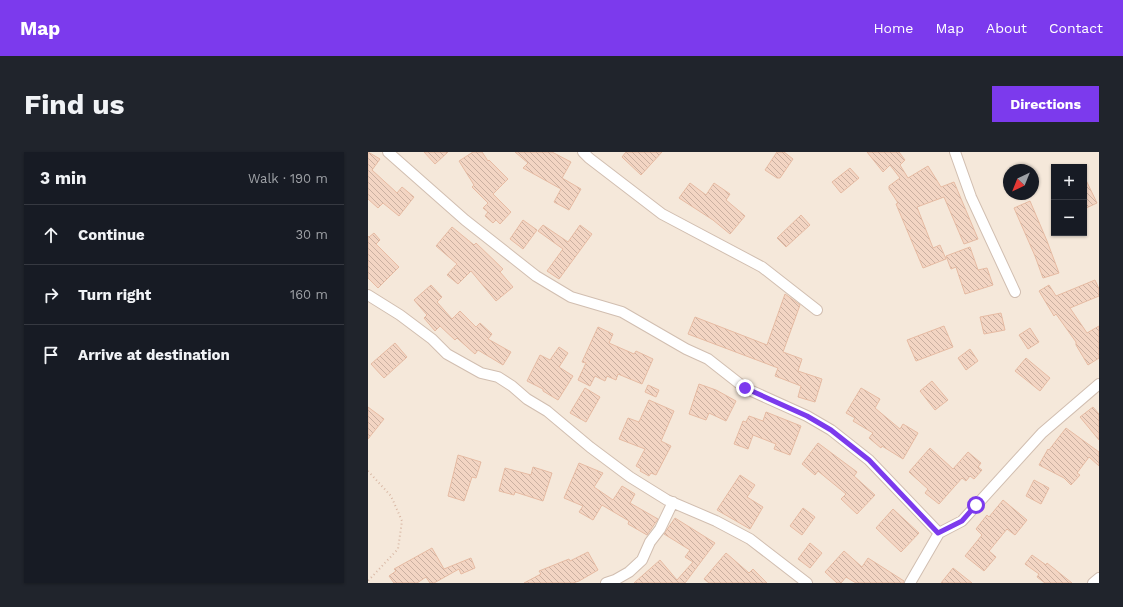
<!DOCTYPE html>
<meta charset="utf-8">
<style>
:root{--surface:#171b24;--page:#20242c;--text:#f1f3f6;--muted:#9ea1a6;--line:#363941;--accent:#7c3aed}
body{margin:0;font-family:"Work Sans",sans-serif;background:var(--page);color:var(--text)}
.controls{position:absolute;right:12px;top:12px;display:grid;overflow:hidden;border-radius:0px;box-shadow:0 1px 3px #0004}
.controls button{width:36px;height:36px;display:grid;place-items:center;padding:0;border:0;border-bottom:1px solid var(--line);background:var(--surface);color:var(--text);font:20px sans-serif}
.compass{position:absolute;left:635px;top:12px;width:36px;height:36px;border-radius:50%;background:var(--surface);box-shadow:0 1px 3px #0004;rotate:223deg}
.stop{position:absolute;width:12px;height:12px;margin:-9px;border:3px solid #7c3aed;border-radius:50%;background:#fff}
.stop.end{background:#7c3aed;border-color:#fff;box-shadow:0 1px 4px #0008}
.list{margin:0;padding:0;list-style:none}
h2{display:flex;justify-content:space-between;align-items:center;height:52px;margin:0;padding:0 16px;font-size:17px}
h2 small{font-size:13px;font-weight:400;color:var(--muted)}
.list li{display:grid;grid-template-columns:26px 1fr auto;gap:12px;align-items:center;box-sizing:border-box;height:60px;padding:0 16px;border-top:1px solid var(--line)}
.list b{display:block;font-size:15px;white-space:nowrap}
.list em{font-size:13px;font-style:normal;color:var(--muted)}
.icon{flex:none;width:22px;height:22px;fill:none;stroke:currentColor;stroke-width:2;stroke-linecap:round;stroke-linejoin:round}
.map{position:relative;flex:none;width:731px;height:431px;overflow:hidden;border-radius:0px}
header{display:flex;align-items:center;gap:24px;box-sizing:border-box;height:56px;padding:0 20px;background:var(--accent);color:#fff}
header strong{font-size:19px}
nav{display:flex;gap:22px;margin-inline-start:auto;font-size:14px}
.intro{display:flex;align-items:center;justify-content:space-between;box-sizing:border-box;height:96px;padding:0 24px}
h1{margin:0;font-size:28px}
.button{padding:10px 18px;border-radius:0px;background:var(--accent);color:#fff;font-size:14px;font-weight:700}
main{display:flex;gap:24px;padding:0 24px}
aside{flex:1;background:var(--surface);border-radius:0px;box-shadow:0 1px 3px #0004}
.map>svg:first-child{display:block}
.residential{fill:#f5e8da;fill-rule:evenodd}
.building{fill:url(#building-back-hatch);stroke:#e6bba3}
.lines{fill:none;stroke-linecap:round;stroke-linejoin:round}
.minor-casing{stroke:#d1beb0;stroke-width:12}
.path{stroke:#d9b8a5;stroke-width:2;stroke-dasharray:1 3;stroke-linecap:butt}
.minor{stroke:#fff;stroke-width:10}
.route{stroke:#7c3aed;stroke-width:5}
</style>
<header>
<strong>Map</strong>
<nav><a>Home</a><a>Map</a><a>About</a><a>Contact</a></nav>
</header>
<div class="intro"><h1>Find us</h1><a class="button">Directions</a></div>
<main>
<aside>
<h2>3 min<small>Walk · 190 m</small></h2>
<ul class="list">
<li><svg class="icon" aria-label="ahead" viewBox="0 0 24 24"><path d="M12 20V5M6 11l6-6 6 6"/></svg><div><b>Continue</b></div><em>30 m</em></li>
<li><svg class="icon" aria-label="right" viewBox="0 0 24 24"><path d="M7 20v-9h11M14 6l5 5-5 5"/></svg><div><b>Turn right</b></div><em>160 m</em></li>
<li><svg class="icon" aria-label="arrive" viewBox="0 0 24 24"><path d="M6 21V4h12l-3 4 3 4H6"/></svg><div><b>Arrive at destination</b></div></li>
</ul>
</aside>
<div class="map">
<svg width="731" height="431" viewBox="0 0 731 431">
<defs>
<pattern id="building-back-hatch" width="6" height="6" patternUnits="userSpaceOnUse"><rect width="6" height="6" fill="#f3d5c3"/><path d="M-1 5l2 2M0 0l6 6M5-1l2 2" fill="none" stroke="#cab0a1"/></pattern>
</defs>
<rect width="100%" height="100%" fill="#fdf6ec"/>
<path class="residential" d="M0,0h731v431h-731zM686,15h30v66h-30zM641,18h24v24h-24z"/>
<path class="building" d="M0,0l12,7 -8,11 25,23 5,-6 12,10 -15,19 -16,-13 -5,5 -10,-9z
M56,0h24l-13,12z
M105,0h9l6,9 1,-1 19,19 -15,15 18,18 -11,12 -4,-4 -3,3 -8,-7 3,-4 -5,-4 5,-5 -16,-16 2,-2 -15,-24z
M147,0h37l19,10 -9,16 19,11 -12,21 -15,-8 7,-13 -38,-21 5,-5z
M258,0h36l-21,23 -19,-18z
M409,0h7l9,7 -13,19h-3l-12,-8z
M499,0h32l6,8 -5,5 8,13 20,-12 13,21 13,-5 24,57 -14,5 -20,-47 -27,10 16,41 7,-3 6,14 -23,9 -27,-64 2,-1 -9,-14v-3l11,-8 -10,-13 -7,7z
M482,16l9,10 -18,15 -9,-11z
M716,24l13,27 -13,6z
M322,31l16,12 8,-12 16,11 -4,6 19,16 -15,18 -17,-14 -34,-22z
M662,49l17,40 12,32 -16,5 -8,-22 -21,-48z
M433,63l9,10 -24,22 -9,-9z
M155,68l14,10 -14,19 -13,-10z
M175,73l25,17 12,-17 12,9 -33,45 -12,-8 16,-22 -25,-18z
M84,75l22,18 2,-2 27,26 -3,3 13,15 -17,14 -25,-30 -13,13 -11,-9 10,-11 -21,-18z
M6,81l6,7 -4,4 23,23 -21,21 -10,-10v-42l1,1z
M602,95l8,23 9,-2 6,17 -28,9 -9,-27 -5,2 -5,-13z
M727,128l4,9v7l-29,12 17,25 12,-7v32l-11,7 -12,-20v-3l-20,-28 -2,2 -15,-25 10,-6 7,11z
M63,133l11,12 -5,5 15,17 8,-8 16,16 4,-4 12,11 -4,5 23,13 -8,13 -25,-15 -3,4 -18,-16 -2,2 -15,-14 -5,5 -11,-13 3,-3 -13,-15z
M417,142l15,11 -17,47 19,7 -4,12 24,8 -7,23 -17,-5 3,-11 -26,-10 3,-8 -90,-34 7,-17 72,28z
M633,161l4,17 -21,4 -4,-17z
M576,174l9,21 -37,14 -9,-21z
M230,175l15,7 -4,9 25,11 2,-3 17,8 -11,25 -24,-10 -2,6 -9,-4 -2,5 -10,-5 -5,10 -12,-6 8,-17 -4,-1z
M662,176l9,14 -11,7 -9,-14z
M27,191l12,14 -23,21 -13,-14z
M191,195l9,6 -9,14 14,9 -15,24 -15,-9v-2l-16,-8 13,-26 10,5z
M602,197l8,12 -12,9 -8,-12z
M658,206l24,20 -10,13 -25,-20z
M564,229l16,19 -13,10 -15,-19z
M331,232l17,6 20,11 -10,20 -17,-8 -3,7 -17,-6z
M280,233l11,5 -3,7 -11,-5z
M217,236l15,9 -14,25 -16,-9z
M493,236l19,11 -5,9 25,21 3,-5 15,9 -15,26 -21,-13 -1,2 -12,-10 4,-5 -20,-12 2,-3 -9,-5z
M281,248l25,11 -13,30 10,5 -15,29 -5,-2 -2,3 -9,-5 1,-2 -5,-3 9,-17 -26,-10 9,-21 11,4z
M0,255l16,12 -16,20z
M725,255l6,7v26l-19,-23z
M398,260l35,14 -11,29 -16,-6 2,-5 -23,-9 -5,14 -14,-5 9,-23 3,1 3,-6 14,5z
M698,276l33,24v14l-10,-9 -12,16 3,2 -9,10 -7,-7 -25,-13 9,-16 1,1z
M450,291l39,29 -3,4 21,19 -18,19 -16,-15 5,-5 -28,-23 -3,4 -13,-11z
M562,296l23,21 15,-17 13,11 -3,4 4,3 -8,9 -4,-3 -4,5 -4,-3 -23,26 -14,-11 3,-4 -19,-17z
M90,303l23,7 -5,16 -4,-1 -8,24 -16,-5z
M211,311l24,10 -9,14 19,13 9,-14 13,8 -5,9 28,16 -11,16 -19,-11 1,-3 -27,-16 -9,15 -14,-8 4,-6 -19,-8z
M165,315l19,6 -9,28 -28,-9 -1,3 -15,-4 6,-23 26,7z
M372,323l15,10 -8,12 16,10 -13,22 -33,-19z
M666,328l15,8 -8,16 -15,-8z
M635,348l24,20 -12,15 -8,-6 -18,22 7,6 -12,14 -19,-15 17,-21 -6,-6 11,-14 2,2z
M435,356l12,9 -13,18 -12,-9z
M525,357l26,24 -18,19 -25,-24z
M307,366l40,25 -30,40h-51l26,-23 17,20 16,-18 -8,-5 5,-7 -26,-16z
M442,391l12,10 -12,15 -12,-9z
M64,396l12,21 27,-11 4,10 -14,6 -2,-5 -25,14h-4l-4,-6 -9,6h-23l-5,-7 7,-5 -2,-2z
M476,399l18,16 6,-9 36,23v2h-48l-10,-6 -5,6h-4l-12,-11z
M220,400l10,18 -19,11 -6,2h-49l17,-9 -2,-3 30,-12 1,2z
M358,401l23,20 4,-4 14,14h-58l-5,-4z
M664,403l14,10 1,-2 25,20h-27l-8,-6 2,-3 -14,-10z
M585,416l19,15h-31z"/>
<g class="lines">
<defs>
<path id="minor" d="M20,0l77,68 71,56 35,21 51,15 64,37 22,10 37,29 62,28 24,14 38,30 70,73 23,-12 80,-88 57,-49
M215,0l6,6 73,56 100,53 55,43
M587,0l16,45 44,95
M0,143l32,20 32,24 15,15 34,19 17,4 14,9 15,13 20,12 43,36 40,30 37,23 49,21 34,18 57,44
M238,431l9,-3 14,-8 13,-12 8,-18 10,-13 13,-27
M542,431l29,-50
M725,431l6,-5"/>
</defs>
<use href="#minor" class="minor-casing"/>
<path class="path" d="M0,319l23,25 11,25 -4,28 -30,32"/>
<use href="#minor" class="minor"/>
</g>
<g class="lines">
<path class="route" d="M377,236l62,28 24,14 38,30 69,73 24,-12 14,-16"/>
</g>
</svg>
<div class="controls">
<button>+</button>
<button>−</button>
</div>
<svg class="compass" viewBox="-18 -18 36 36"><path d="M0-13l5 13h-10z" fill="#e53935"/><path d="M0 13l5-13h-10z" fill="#9ea1a6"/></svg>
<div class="stop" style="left:608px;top:353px"></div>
<div class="stop end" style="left:377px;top:236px"></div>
</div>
</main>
